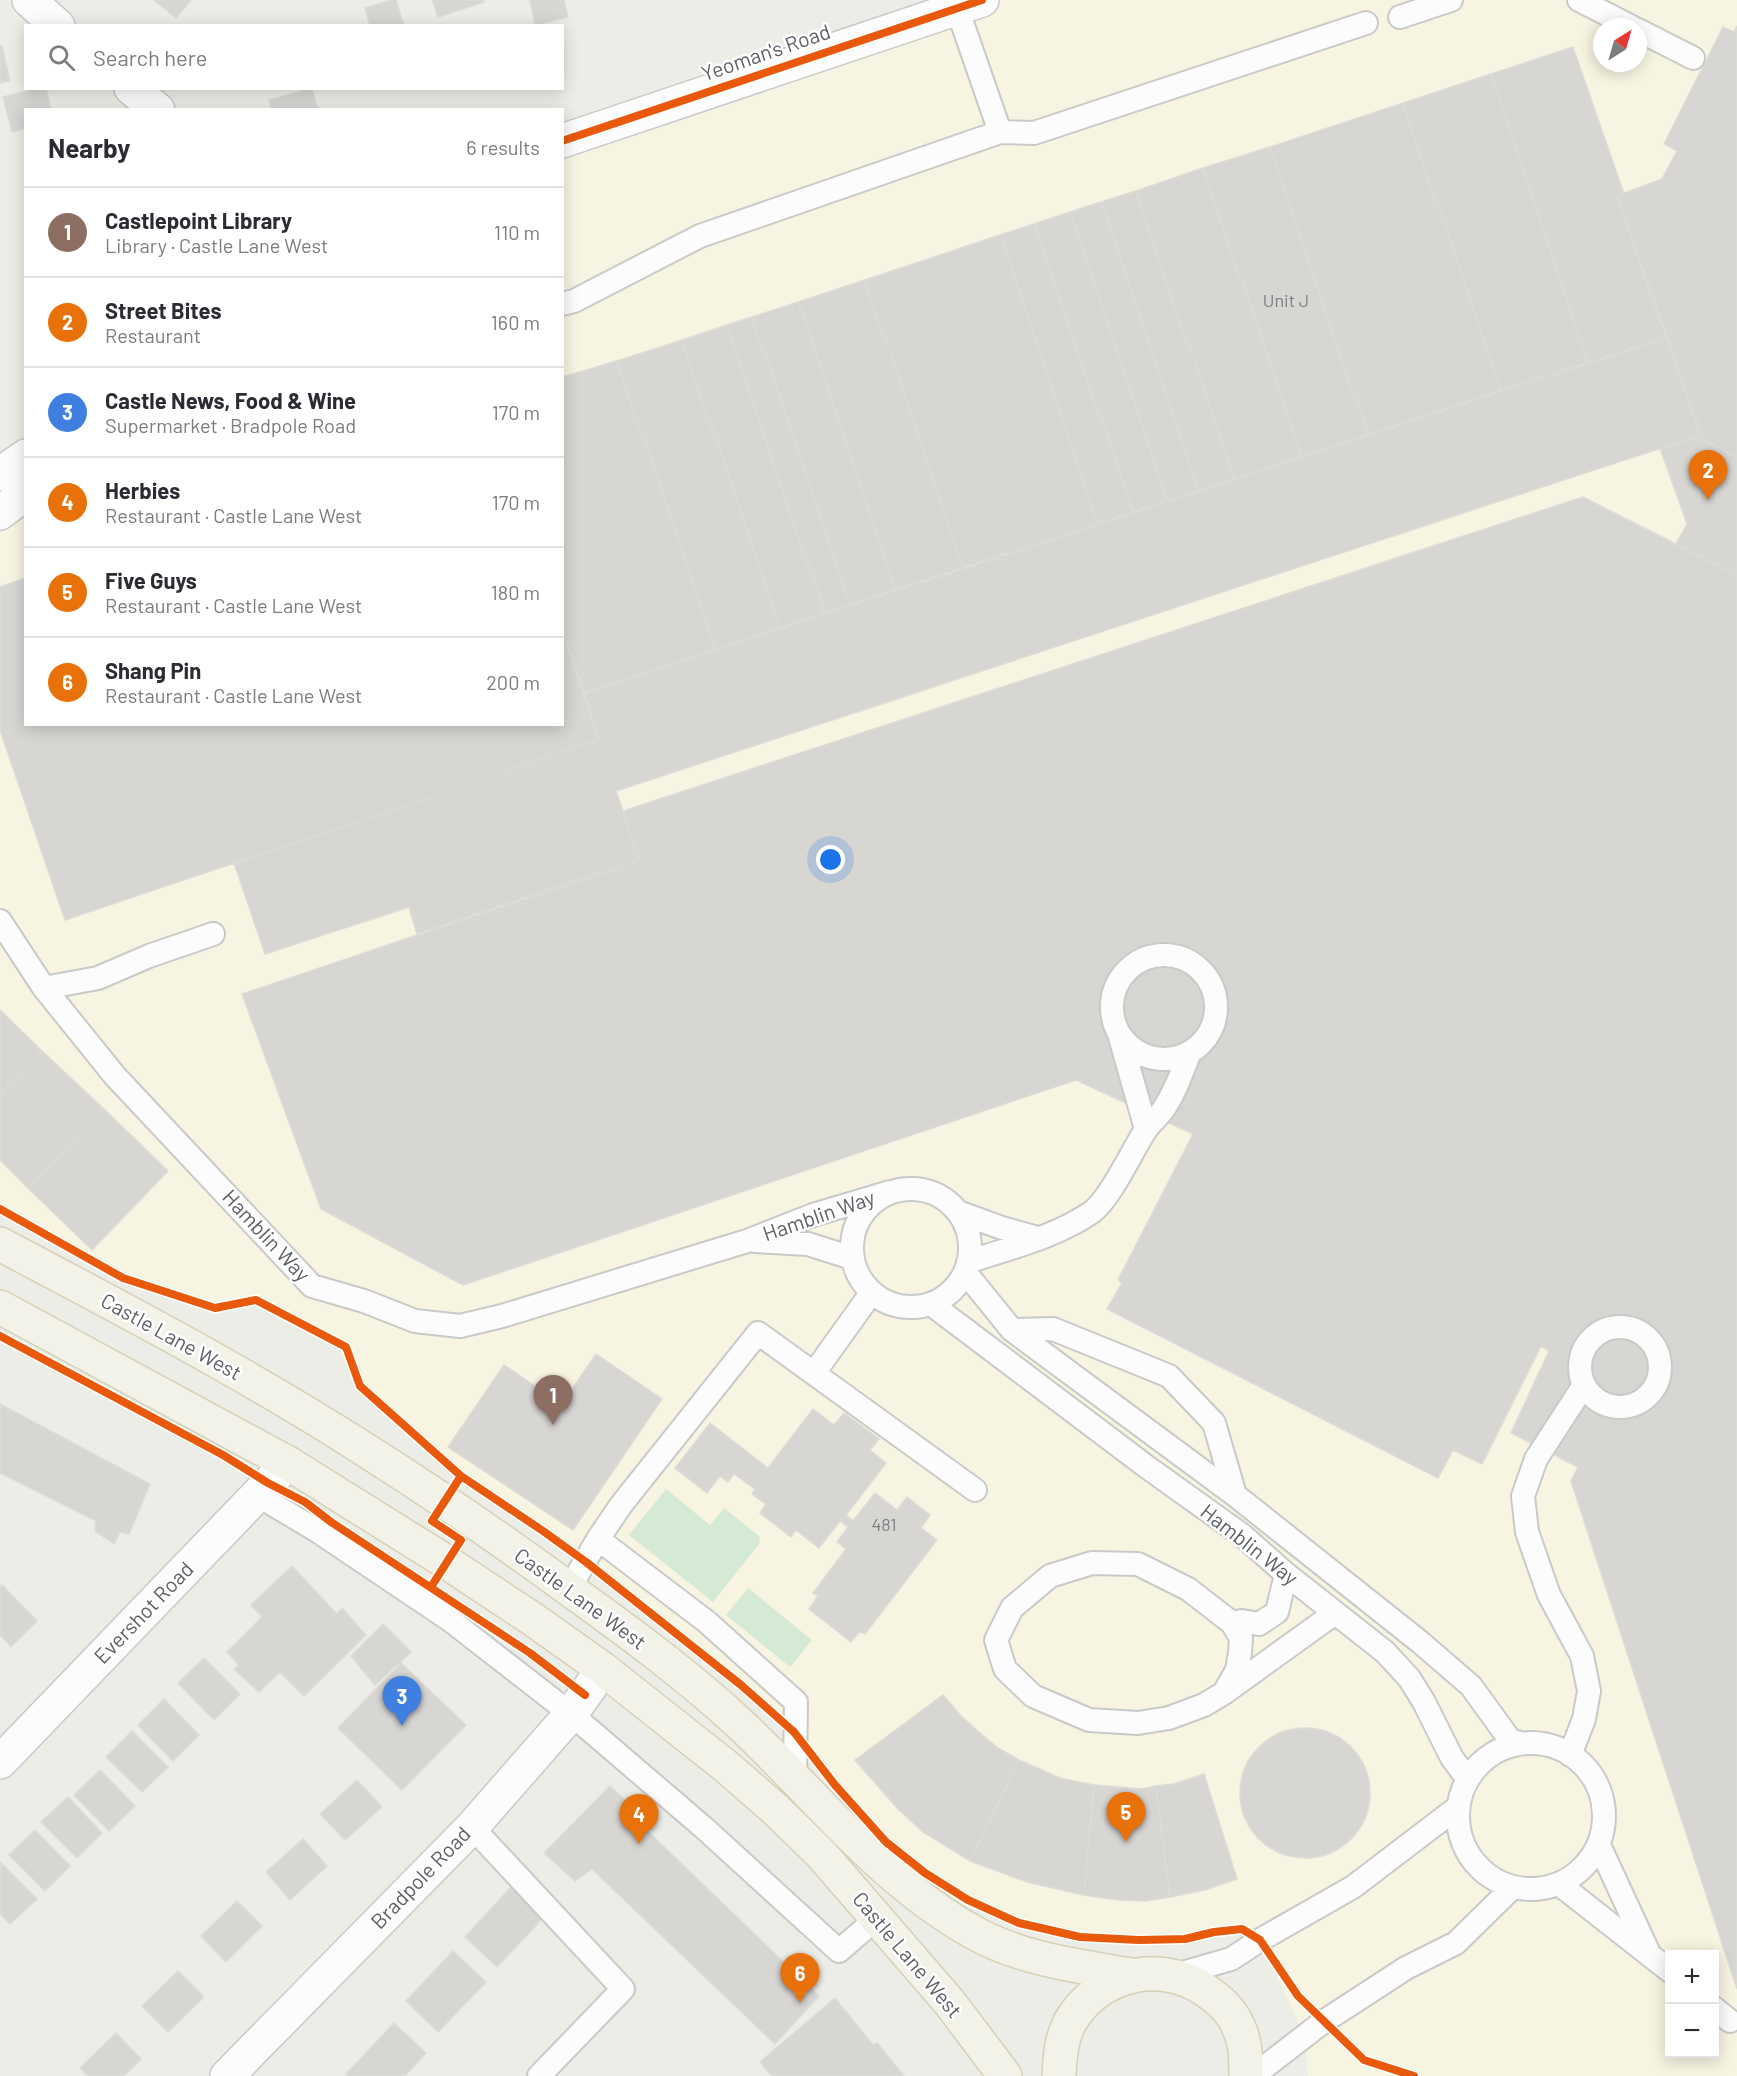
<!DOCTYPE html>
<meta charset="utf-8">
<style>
:root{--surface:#fff;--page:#f2f2f3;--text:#2b2b33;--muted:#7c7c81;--line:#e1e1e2;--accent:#2563eb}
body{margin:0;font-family:Barlow,sans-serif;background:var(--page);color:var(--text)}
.controls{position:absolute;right:18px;bottom:18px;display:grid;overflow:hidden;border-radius:0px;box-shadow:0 3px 15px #0003}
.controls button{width:54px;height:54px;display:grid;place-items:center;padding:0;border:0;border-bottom:2px solid var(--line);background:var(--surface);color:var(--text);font:30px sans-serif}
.compass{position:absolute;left:1593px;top:18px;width:54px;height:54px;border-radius:50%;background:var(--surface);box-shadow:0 3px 15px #0003;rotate:37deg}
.you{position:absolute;left:831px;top:860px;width:21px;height:21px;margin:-15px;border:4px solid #fff;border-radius:50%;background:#1a73e8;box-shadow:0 0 0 9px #1a73e833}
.badge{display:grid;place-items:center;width:39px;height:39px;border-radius:50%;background:var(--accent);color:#fff;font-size:20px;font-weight:700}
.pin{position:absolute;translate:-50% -50px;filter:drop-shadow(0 2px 3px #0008)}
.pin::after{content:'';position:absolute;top:32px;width:21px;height:18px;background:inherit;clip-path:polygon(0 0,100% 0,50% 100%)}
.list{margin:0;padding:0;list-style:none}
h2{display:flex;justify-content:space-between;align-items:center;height:78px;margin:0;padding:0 24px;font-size:26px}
h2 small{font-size:20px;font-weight:400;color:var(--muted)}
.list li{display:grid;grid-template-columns:39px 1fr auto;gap:18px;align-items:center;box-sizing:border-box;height:90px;padding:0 24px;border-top:2px solid var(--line)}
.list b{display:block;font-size:22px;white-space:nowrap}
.list p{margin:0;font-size:20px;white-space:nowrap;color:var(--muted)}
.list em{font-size:20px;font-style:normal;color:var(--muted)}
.icon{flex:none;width:33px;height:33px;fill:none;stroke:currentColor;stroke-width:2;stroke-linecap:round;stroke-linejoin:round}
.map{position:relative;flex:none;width:1737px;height:2076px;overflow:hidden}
.search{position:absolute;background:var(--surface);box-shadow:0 3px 15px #0003;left:24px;top:24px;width:540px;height:66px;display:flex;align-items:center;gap:15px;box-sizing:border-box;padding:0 21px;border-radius:0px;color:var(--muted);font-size:22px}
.panel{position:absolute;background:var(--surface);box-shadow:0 3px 15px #0003;left:24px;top:108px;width:540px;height:618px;border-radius:0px}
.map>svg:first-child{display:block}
.commercial{fill:#f7f4e1;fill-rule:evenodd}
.green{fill:#d5ead5}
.building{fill:#d7d6d3;stroke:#dcdcd7;stroke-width:1.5}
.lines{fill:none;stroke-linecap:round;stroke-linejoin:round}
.service-casing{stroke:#c9cac8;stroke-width:26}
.minor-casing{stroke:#c9cac8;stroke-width:36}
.primary-casing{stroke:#d6d0b5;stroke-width:36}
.service{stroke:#fcfcfc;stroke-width:22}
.minor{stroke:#fcfcfc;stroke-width:33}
.primary{stroke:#f3f2e8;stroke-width:33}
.cycleway-casing{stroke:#fff;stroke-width:11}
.cycleway{stroke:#e8590c;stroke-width:8}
.labels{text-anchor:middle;stroke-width:5;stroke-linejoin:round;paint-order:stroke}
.number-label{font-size:18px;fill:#7c7e82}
.street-label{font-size:21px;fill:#5d6066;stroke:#fff}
</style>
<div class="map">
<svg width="1737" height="2076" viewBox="0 0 1737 2076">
<rect width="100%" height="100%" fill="#edede8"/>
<path class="commercial" d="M982,0h755v2076h-429l-3,-39 -45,-97 -18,-11 -28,3 -29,7 -46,1 -59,-3 -61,-14 -51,-23 -43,-27 -39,-31 -51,-57 -41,-53 -54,-47 -154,-123 -43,-31 -82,-55 -101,-90 -14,-39 -90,-47 -41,8 -92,-30 -123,-69v-696l25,-20 1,231h536l1,-583zM1602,27h36v36h-36zM1670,1954h44v100h-44z"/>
<path class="green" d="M666,1489l44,36 14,-17 35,28 1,7 -47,59 -84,-67z
M748,1588l64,52 -22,27 -64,-52z"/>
<path class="building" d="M154,0h37l-15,18z
M392,0h4l8,26h-34l-5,-18z
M432,0h52v2l-46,15z
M530,0h34l4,17 -33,8z
M1737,26v431l-34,-17 -86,-244 45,-17 15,-28 -13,-7 59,-117 11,5z
M0,46h2l8,35 -10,2z
M1573,47l51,147 -7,2 49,141 -77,26 -98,-289z
M1491,74l98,289 -88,28 -98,-288z
M37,88h9l5,22h-25v18l-14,4 -9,-35z
M312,88l6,22h-46l-3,-10z
M1403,103l98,288 -133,44 -98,-288z
M1270,147l98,288 -66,22 -99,-289z
M1203,168l99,289 -68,22 -98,-288z
M1136,191l98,288 -35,12 -98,-289z
M1101,202l98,289 -31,10 -98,-289z
M1070,212l98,289 -35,11 -99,-288z
M1034,224l99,288 -35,12 -98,-289z
M1000,235l98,289 -135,44 -98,-288z
M865,280l98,288 -67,22 -98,-288z
M798,302l98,288 -45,15 -99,-288z
M752,317l99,288 -26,9 -98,-289z
M727,325l98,289 -45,14 -98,-288z
M1666,337l35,98 -1085,356 24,69 -223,74 -8,-27 -144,47 -31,-91 365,-123 -14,-47z
M682,340l98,288 -64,22 -99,-289z
M617,361l99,289 -131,43 -23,-64v-252z
M1701,435l2,5 34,17v118l-61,-31 11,-20 -27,-76z
M1583,497l154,78v1414l-166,-508 7,-14 -67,-34 38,-82 -8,-5 -59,118 -29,-14 -15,28 -331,-169 15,-26 -4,-3 75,-146 -117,-54 -613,205 -142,-76 -79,-215 398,-134 -17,-49z
M26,578v146h536v-95l37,111 -534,180 -65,-190v-143z
M0,1010l42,41 -42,44z
M42,1051l62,58 -76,79 -28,-28v-65z
M104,1109l64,62 -76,79 -64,-62z
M596,1354l66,45 -89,131 -125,-83 56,-82 58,39z
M0,1404l150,80 -21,50 -9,-2 -6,12 -19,-13 1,-10 -96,-48z
M813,1409l21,16 10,-12 35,26 -9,11 16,13 -40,52 7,6 22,-28 22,17 10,-13 23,18 -9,13 16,12 -72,94 -5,-3 -9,11 -42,-33 9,-13 -5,-3 33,-44 -9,-7 11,-15 -8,-6 -21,27 -23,-18 -5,7 -31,-24 6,-9 -14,-10 3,-5 -21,-15 -6,8 -8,-6 -13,17 -32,-25 35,-45 58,45z
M292,1566l45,48 5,-6 24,27 -62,61 -24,-24 -21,20 -25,-23 5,-4 -12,-13 35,-35 -11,-12z
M2,1585l35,36 -26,26 -11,-12v-48z
M383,1624l28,28 -36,33 -24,-29z
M204,1658l36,36 -26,26 -36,-37z
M401,1663l65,62 -64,65 -64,-62z
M943,1695l18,21 19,17 18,15 21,12 -49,101 -47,-29 -26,-24 -42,-48z
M164,1699l35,36 -26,26 -35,-36z
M1240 1793a65 65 0 1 1 130 0a65 65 0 1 1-130 0Z
M132,1731l36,36 -26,25 -36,-35z
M1019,1760l41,18 34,7 -10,110 -57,-13 -57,-21z
M100,1770l35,36 -26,25 -35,-36z
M1204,1774l33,105 -32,11 -35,7 -14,-111 18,-2z
M357,1780l25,27 -37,33 -25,-26z
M1094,1785l47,4 15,-3 14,111 -25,4 -26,-1 -35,-5z
M610,1786l30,28 -5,5 184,177 -44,48 -183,-175 -17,12 -31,-28z
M68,1797l34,36 -25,25 -36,-36z
M35,1830l35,36 -25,25 -36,-36z
M303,1839l24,27 -37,34 -24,-28z
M1,1863l36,36 -27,25 -10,-10z
M512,1886l32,31 -47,50 -32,-30z
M237,1901l25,25 -36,36 -25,-26z
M453,1951l33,31 -48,50 -32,-31z
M178,1971l26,26 -36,35 -26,-26z
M835,1998l38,47 4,-2 27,33h-132l-12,-14z
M394,2023l32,30 -21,23h-56l-3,-2z
M116,2033l25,26 -17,17h-36l-8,-8z"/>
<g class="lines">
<defs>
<path id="service" d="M1579,0l53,27
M1400,17l51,-17
M1638,30l55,28
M1000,132l34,1 332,-110
M562,304l12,-3 126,-65 300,-104 -43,-124
M0,921l44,67 71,88 197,210 52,15 51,20 45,5 42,-10 245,-75 66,-26 77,-23
M1112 1007a52 52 0 1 1 104 0a52 52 0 1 1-104 0Z
M44,988l54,-10 51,-22 64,-22
M1120,1037l26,92
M852 1248a59 59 0 1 1 118 0a59 59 0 1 1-118 0Z
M958,1212l44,16 36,10
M755,1241l53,3 44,14
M968,1262c41,-14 88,-25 124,-50 18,-13 40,-61 53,-81 5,-8 12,-13 18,-21 12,-17 19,-38 27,-58
M965,1272l47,58 223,165 185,147 51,44 39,54 10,3
M931,1304l216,163 95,68 44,39 99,78 24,26 15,24 28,56 15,20
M1580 1367a40 40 0 1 1 80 0a40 40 0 1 1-80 0Z
M1012,1330l41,-1 116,47 45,47 21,72
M814,1373l58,-81
M257,1495l59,35 134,90 121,94 132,113 136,124 38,-33
M598,1539l109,83 89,80 -1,75
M569,1589l29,-50 23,-34 137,-172 217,157
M1232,1623l10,-2 17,3 18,-12 9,-38
M1224,1693l13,-23 3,-17 1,-15 -9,-15 -44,-34 -50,-25 -46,-1 -42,13 -38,32 -16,32 9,29 28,27 56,24 49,3 31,-5 35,-13 20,-12 111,-80
M1458 1816a73 73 0 1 1 146 0a73 73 0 1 1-146 0Z
M1570,1755l14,-36 5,-28 -7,-35 -33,-61 -22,-63 -4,-36 13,-37 48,-74
M472,1827l151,162 -84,87
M1599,1845l49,106
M1559,1884l111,87
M1175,1975l56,-16 29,-19 93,-53 105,-80
M1714,2008l16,13
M1253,2076l70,-54 83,-54 50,-25 57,-56"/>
<path id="minor" d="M29,0l29,26
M131,88l27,22
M562,141l420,-141
M0,474l26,-18
M0,513l26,-20
M0,1762l288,-299
M227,2076l245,-249 99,-113 32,-45"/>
<path id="primary" d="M0,1244c123,65 247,130 364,205 71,45 141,93 209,143 57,41 114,83 166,131 76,71 142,158 234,209 47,27 105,34 158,43
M0,1307l288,156 160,100 83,55 72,51 125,99 48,42 46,45 128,148 55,73
M1059,2076c1,-19 2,-37 11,-54 30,-51 96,-64 142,-27 11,8 21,19 26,31 8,16 8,33 8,50"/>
</defs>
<use href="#service" class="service-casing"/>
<use href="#minor" class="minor-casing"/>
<use href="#primary" class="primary-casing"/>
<use href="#service" class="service"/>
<use href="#minor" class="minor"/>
<use href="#primary" class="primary"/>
<defs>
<path id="cycleway" d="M562,141l420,-141
M0,1209l123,69 92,30 41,-8 90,47 14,39 101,90 82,55 43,31 155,123 53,47 41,53 51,57 39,31 43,27 51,23 61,14 59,3 46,-1 29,-7 28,-3 18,11 38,56 66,64 50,16
M0,1336l223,119 45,28 37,19 26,20 199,131 55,42
M431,1587l30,-47 -29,-19 29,-45"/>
</defs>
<use href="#cycleway" class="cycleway-casing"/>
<use href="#cycleway" class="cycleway"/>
</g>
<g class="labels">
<g class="number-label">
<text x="1286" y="307">Unit J</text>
<text x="884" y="1531">481</text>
</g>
<g class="street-label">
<text transform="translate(766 53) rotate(-19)" y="7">Yeoman's Road</text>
<text transform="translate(819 1216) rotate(-19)" y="7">Hamblin Way</text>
<text transform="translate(266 1236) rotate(47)" y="7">Hamblin Way</text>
<text transform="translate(171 1337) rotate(29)" y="7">Castle Lane West</text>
<text transform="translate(1249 1545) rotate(38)" y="7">Hamblin Way</text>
<text transform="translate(580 1599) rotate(36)" y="7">Castle Lane West</text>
<text transform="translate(144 1613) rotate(-46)" y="7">Evershot Road</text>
<text transform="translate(421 1878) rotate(-46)" y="7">Bradpole Road</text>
<text transform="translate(907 1955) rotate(50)" y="7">Castle Lane West</text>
</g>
</g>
</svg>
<div class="controls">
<button>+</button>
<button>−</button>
</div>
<svg class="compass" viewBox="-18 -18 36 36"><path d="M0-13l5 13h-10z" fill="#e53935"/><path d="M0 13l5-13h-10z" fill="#7c7c81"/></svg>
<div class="you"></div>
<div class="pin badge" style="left:553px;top:1425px;background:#8d6e63">1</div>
<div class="pin badge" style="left:1708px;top:500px;background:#e8710a">2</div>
<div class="pin badge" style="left:402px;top:1726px;background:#3f7fe0">3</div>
<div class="pin badge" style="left:639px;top:1844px;background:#e8710a">4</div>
<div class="pin badge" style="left:1126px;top:1842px;background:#e8710a">5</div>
<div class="pin badge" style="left:800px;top:2003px;background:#e8710a">6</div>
<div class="search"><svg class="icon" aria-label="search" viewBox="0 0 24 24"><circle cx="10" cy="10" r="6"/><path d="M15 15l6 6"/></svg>Search here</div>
<section class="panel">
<h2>Nearby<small>6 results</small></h2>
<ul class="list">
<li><span class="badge" style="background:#8d6e63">1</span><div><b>Castlepoint Library</b><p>Library · Castle Lane West</p></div><em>110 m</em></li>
<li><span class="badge" style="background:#e8710a">2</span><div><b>Street Bites</b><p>Restaurant</p></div><em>160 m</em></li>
<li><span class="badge" style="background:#3f7fe0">3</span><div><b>Castle News, Food &amp; Wine</b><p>Supermarket · Bradpole Road</p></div><em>170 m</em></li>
<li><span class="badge" style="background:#e8710a">4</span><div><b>Herbies</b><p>Restaurant · Castle Lane West</p></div><em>170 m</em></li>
<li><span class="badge" style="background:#e8710a">5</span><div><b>Five Guys</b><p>Restaurant · Castle Lane West</p></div><em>180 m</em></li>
<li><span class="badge" style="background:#e8710a">6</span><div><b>Shang Pin</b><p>Restaurant · Castle Lane West</p></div><em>200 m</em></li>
</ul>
</section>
</div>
